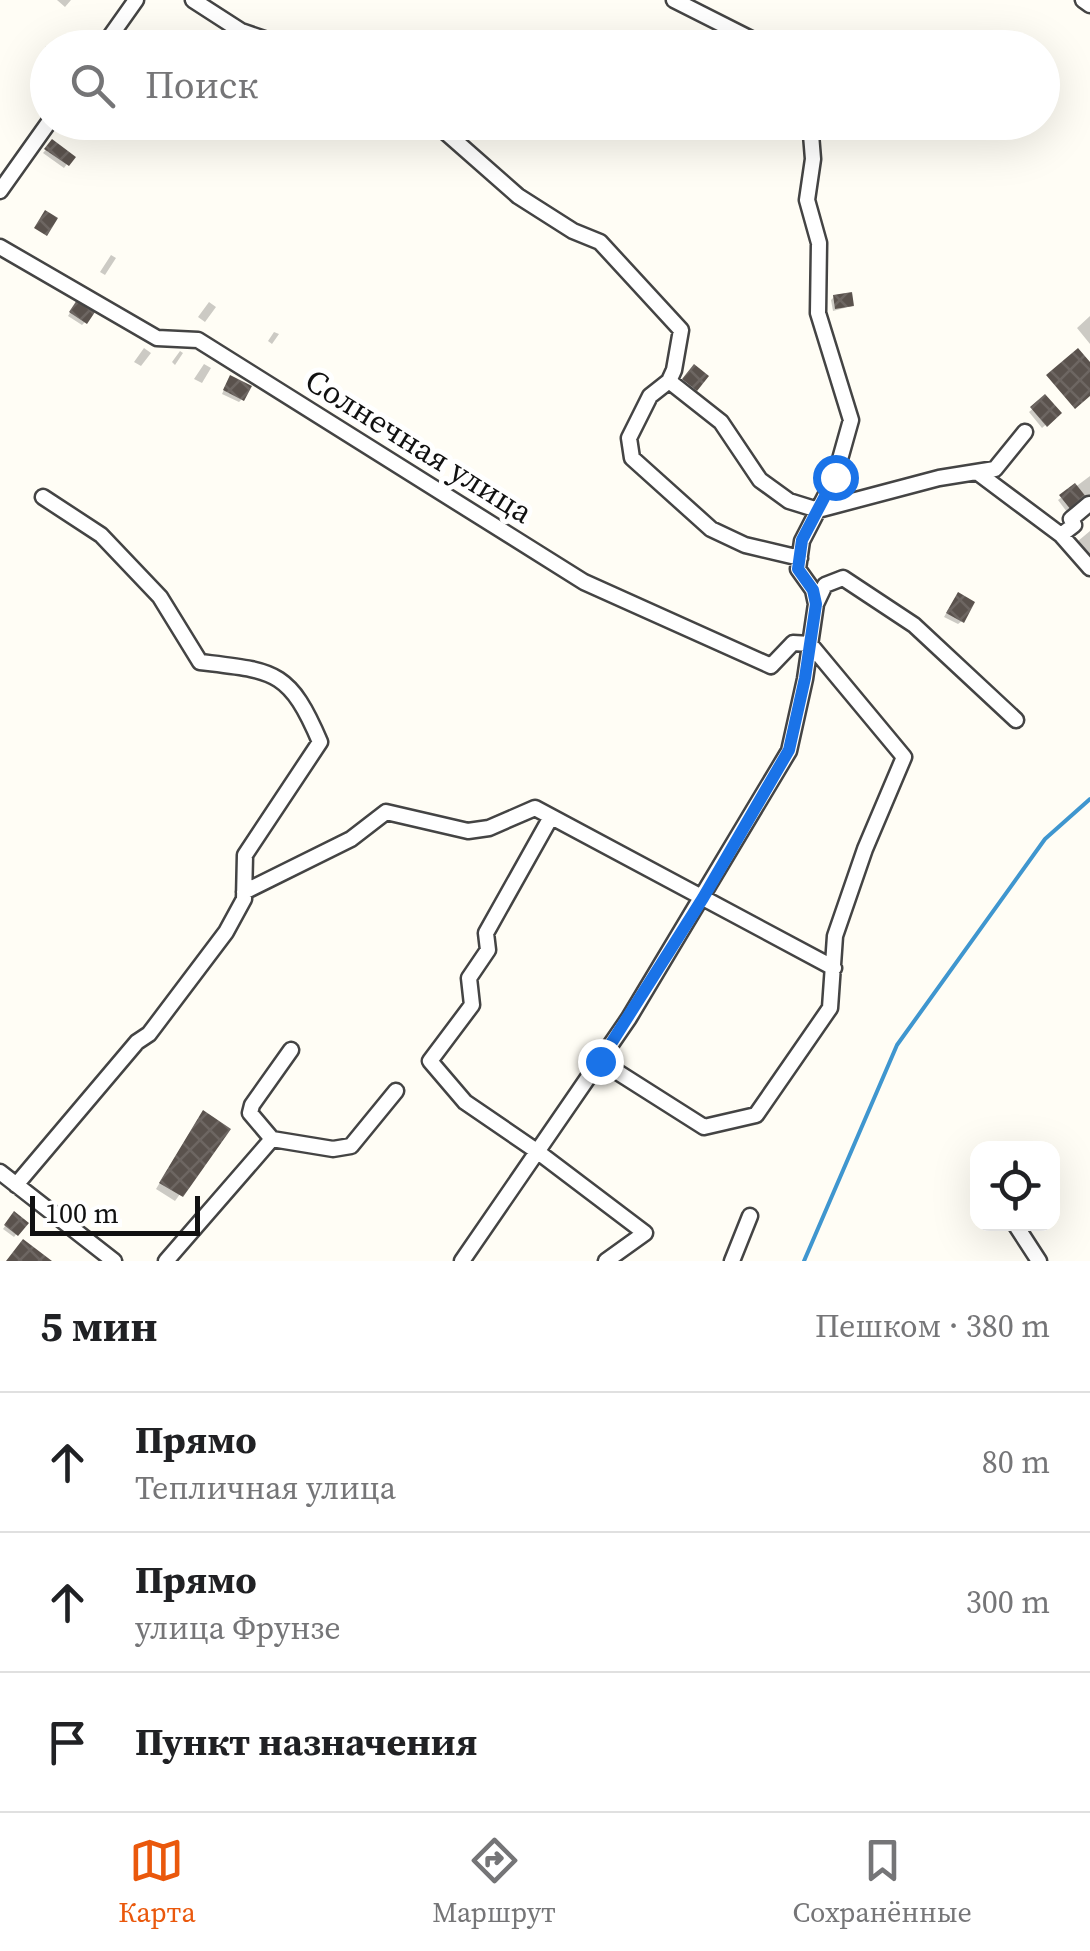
<!DOCTYPE html>
<html lang="ru">
<meta charset="utf-8">
<style>
:root{--surface:#fff;--page:#f2f2f2;--text:#202124;--muted:#757577;--line:#e0e0e0;--accent:#ea580c}
body{margin:0;font-family:"Source Serif 4",serif;background:var(--page);color:var(--text)}
.controls{position:absolute;right:30px;bottom:30px;display:grid;overflow:hidden;border-radius:20px;box-shadow:0 10px 40px #0002}
.controls button{width:90px;height:90px;display:grid;place-items:center;padding:0;border:0;border-bottom:2px solid var(--line);background:var(--surface);color:var(--text);font:50px sans-serif}
.scale{position:absolute;left:30px;bottom:25px;width:170px;box-sizing:border-box;padding-left:10px;border:5px solid #111;border-top:0;font-size:28px;line-height:35px;white-space:nowrap;color:#111;-webkit-text-stroke:8px #fff;paint-order:stroke}
.stop{position:absolute;width:30px;height:30px;margin:-22px;border:8px solid #1a73e8;border-radius:50%;background:#fff}
.stop.end{background:#1a73e8;border-color:#fff;box-shadow:0 2px 10px #0008}
.list{margin:0;padding:0;list-style:none}
h2{display:flex;justify-content:space-between;align-items:center;height:130px;margin:0;padding:0 40px;font-size:42px}
h2 small{font-size:32px;font-weight:400;color:var(--muted)}
.list li{display:grid;grid-template-columns:65px 1fr auto;gap:30px;align-items:center;box-sizing:border-box;height:140px;padding:0 40px;border-top:2px solid var(--line)}
.list b{display:block;font-size:38px;white-space:nowrap}
.list p{margin:0;font-size:32px;white-space:nowrap;color:var(--muted)}
.list em{font-size:32px;font-style:normal;color:var(--muted)}
.icon{flex:none;width:55px;height:55px;fill:none;stroke:currentColor;stroke-width:2;stroke-linecap:round;stroke-linejoin:round}
.map{position:relative;flex:none;width:1090px;height:1261px;overflow:hidden}
.search{position:absolute;background:var(--surface);box-shadow:0 10px 40px #0002;left:30px;right:30px;top:30px;height:110px;display:flex;align-items:center;gap:25px;box-sizing:border-box;padding:0 35px;border-radius:55px;color:var(--muted);font-size:38px}
.sheet{height:550px;background:var(--surface)}
nav{display:flex;justify-content:space-around;align-items:center;box-sizing:border-box;height:140px;border-top:2px solid var(--line);background:var(--surface);font-size:28px;color:var(--muted)}
nav a{display:grid;justify-items:center;gap:5px}
nav .on{color:var(--accent)}
.map>svg:first-child{display:block}
.shadow{fill:#0003}
.lines{fill:none;stroke-linecap:round;stroke-linejoin:round}
.stream{stroke:#3f96cf;stroke-width:4}
.building{fill:url(#building-cross-hatch)}
.minor-casing{stroke:#444;stroke-width:19}
.minor{stroke:#fff;stroke-width:14}
.route{stroke:#1a73e8;stroke-width:12}
.labels{text-anchor:middle;stroke-width:10;stroke-linejoin:round;paint-order:stroke}
.street-label{font-size:32px;fill:#111;stroke:#fff}
</style>
<div class="map">
<svg width="1090" height="1261" viewBox="0 0 1090 1261">
<defs>
<pattern id="building-cross-hatch" width="8" height="8" patternUnits="userSpaceOnUse" patternTransform="scale(2.5)"><rect width="8" height="8" fill="#5a524d"/><path d="M0 0l8 8M0 8l8-8" fill="none" stroke="#6d6662"/></pattern>
</defs>
<rect width="100%" height="100%" fill="#fffdf5"/>
<path class="shadow" d="M57,0h14l-6,7z
M46,46l3,2 -4,24 -11,-6z
M52,143l20,14 -8,11 -21,-15z
M111,255l5,3 -11,17 -5,-3z
M834,297l18,9 -19,5 -2,-11z
M209,302l7,5 -11,15 -7,-5z
M74,306l11,16 -3,3 -14,-9z
M1090,316v28l-13,-16z
M274,332l5,2 -7,10 -4,-3z
M144,348l7,5 -10,13 -7,-4z
M180,351l3,2 -8,12 -3,-3z
M204,364l7,4 -9,15 -8,-4z
M228,381l14,18 -3,3 -17,-8z
M1045,398l14,15 -17,15 -13,-16z
M1090,476v30l-7,-8 -16,14 -9,-12z
M1090,531v23l-12,-13z
M955,598l7,23 -4,3 -14,-7z
M198,1119l29,10 -52,72 -19,-12z
M11,1218l14,5 -11,14 -11,-8z"/>
<g class="lines">
<path class="stream" d="M804,1261l93,-216 148,-206 45,-40"/>
</g>
<path class="building" d="M52,139l24,18 -7,9 -25,-17z
M45,210l13,8 -11,18 -13,-8z
M852,292l2,14 -19,3 -2,-14z
M77,300l18,12 -8,12 -18,-12z
M1078,348l12,14v34l-15,13 -29,-34z
M694,364l15,12 -12,15 -15,-12z
M230,375l22,11 -8,15 -21,-11z
M1045,394l17,19 -15,14 -17,-20z
M1075,483l12,15 -16,12 -12,-15z
M958,592l17,10 -11,21 -18,-10z
M203,1110l28,19 -48,68 -24,-14z
M14,1211l15,12 -11,13 -14,-11z
M23,1239l29,22h-46z"/>
<g class="lines">
<defs>
<path id="minor" d="M193,0l48,31 50,17
M674,0l95,48
M1083,0l7,5
M102,48l34,-48
M434,122l84,74 55,35 27,11 81,88 -7,40 -5,11
M810,122l3,37 -6,41 12,43 -1,70 33,107 -16,57 -33,64 -4,28 15,21 3,14
M0,191l49,-69
M0,247l157,91 41,2 386,242 187,84 22,-23 17,1 94,113 -39,92 -30,87 -5,72 -74,107 -52,12 -104,-66
M978,473l83,62 29,33
M1061,535l13,-10 -3,-6 18,-15
M800,558l-55,-13 -34,-16 -79,-71 -3,-20 21,-42 19,-15 52,41 39,58 29,21 29,9 121,-32 56,-9 30,-37
M551,817l-65,116 2,17 -19,28 3,27 -42,56 35,41 73,50 107,81 -39,28
M244,892l107,-53 35,-27 82,19 21,-3 46,-20 299,160
M272,1139l-22,-26 2,-8 39,-55
M0,1172l114,89
M16,1185l121,-143 12,-8 77,-102 18,-33 1,-44 75,-113c-31,-73 -46,-71 -120,-80l-40,-65 -59,-62 -58,-38
M1015,1224l24,37
M166,1261l106,-122 61,10 18,-3 45,-55
M462,1261l167,-243 160,-267 16,-72 11,-75 9,-19 18,-7 71,47 102,95
M732,1261l18,-45"/>
</defs>
<use href="#minor" class="minor-casing"/>
<use href="#minor" class="minor"/>
</g>
<g class="lines">
<path class="route" d="M600,1061l103,-163 86,-148 16,-72 11,-74 -3,-14 -15,-21 4,-29 33,-63"/>
</g>
<g class="labels">
<g class="street-label">
<text transform="translate(419 446) rotate(32)" y="11">Солнечная улица</text>
</g>
</g>
</svg>
<div class="controls">
<button><svg class="icon" aria-label="locate" viewBox="0 0 24 24"><circle cx="12" cy="12" r="6"/><path d="M12 2v4M12 18v4M2 12h4M18 12h4"/></svg></button>
</div>
<div class="scale">100 m</div>
<div class="stop" style="left:835px;top:477px"></div>
<div class="stop end" style="left:600px;top:1061px"></div>
<div class="search"><svg class="icon" aria-label="search" viewBox="0 0 24 24"><circle cx="10" cy="10" r="6"/><path d="M15 15l6 6"/></svg>Поиск</div>
</div>
<section class="sheet">
<h2>5 мин<small>Пешком · 380 m</small></h2>
<ul class="list">
<li><svg class="icon" aria-label="ahead" viewBox="0 0 24 24"><path d="M12 20V5M6 11l6-6 6 6"/></svg><div><b>Прямо</b><p>Тепличная улица</p></div><em>80 m</em></li>
<li><svg class="icon" aria-label="ahead" viewBox="0 0 24 24"><path d="M12 20V5M6 11l6-6 6 6"/></svg><div><b>Прямо</b><p>улица Фрунзе</p></div><em>300 m</em></li>
<li><svg class="icon" aria-label="arrive" viewBox="0 0 24 24"><path d="M6 21V4h12l-3 4 3 4H6"/></svg><div><b>Пункт назначения</b></div></li>
</ul>
</section>
<nav>
<a class="on"><svg class="icon" aria-label="map" viewBox="0 0 24 24"><path d="M3 6l6-2 6 2 6-2v14l-6 2-6-2-6 2zM9 4v14M15 6v14"/></svg>Карта</a>
<a><svg class="icon" aria-label="directions" viewBox="0 0 24 24"><path d="M12 3l9 9-9 9-9-9zM9 14v-3h6M13 9l2 2-2 2"/></svg>Маршрут</a>
<a><svg class="icon" aria-label="saved" viewBox="0 0 24 24"><path d="M7 4h10v16l-5-4-5 4z"/></svg>Сохранённые</a>
</nav>
